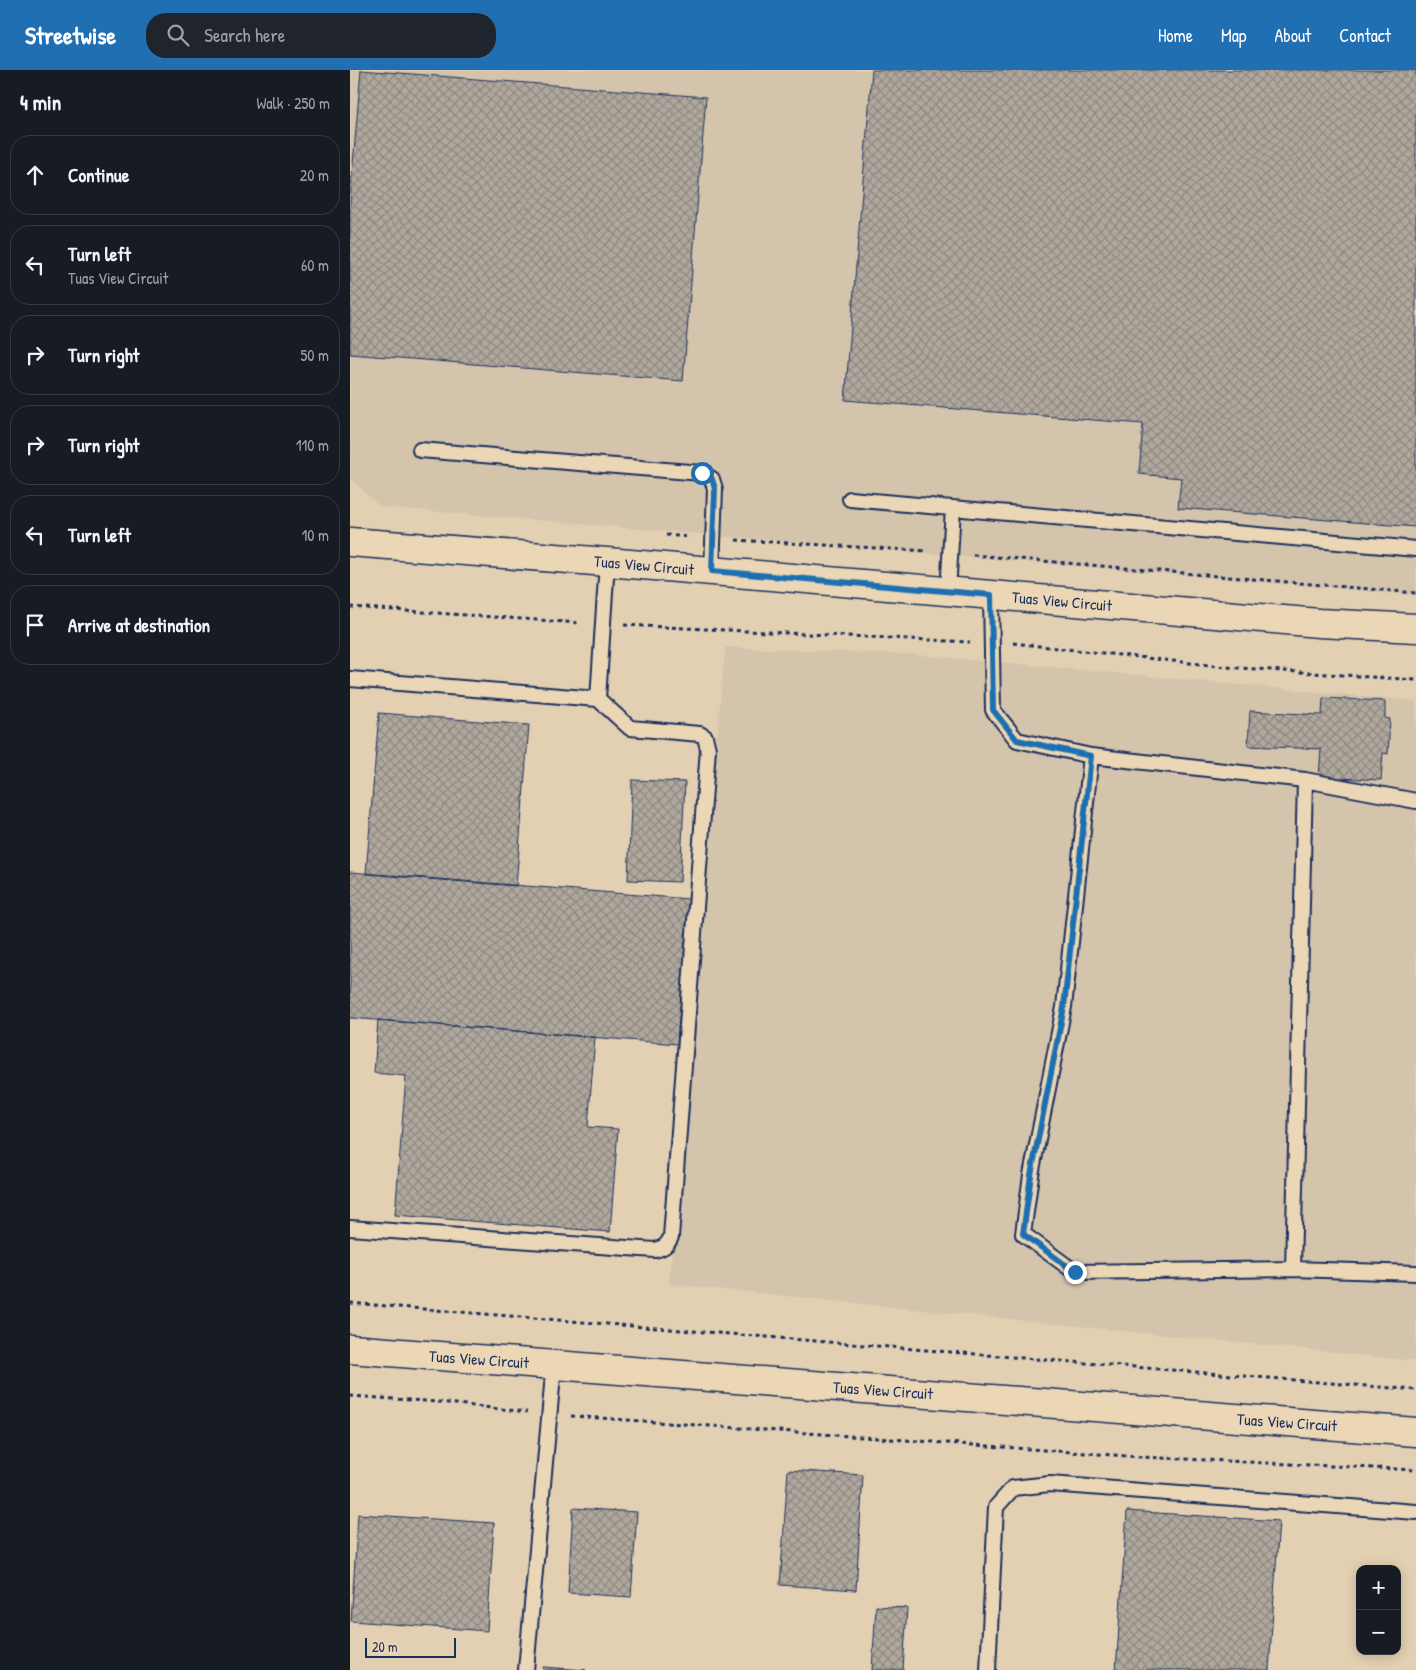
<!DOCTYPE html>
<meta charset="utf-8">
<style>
:root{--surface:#171b24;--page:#20242c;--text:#f1f3f6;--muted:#9ea1a6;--line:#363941;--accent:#1f6fb2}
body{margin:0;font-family:"Patrick Hand",sans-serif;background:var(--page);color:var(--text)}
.controls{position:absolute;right:15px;bottom:15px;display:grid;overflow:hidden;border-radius:10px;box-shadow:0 2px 12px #0003}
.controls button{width:45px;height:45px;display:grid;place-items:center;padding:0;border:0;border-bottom:1px solid var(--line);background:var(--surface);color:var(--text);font:25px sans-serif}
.scale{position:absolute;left:15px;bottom:12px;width:91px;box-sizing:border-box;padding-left:5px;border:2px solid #1b2f5e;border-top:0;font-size:14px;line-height:18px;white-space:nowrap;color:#1b2f5e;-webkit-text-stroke:4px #ebd7b5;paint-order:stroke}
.stop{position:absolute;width:15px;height:15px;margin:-11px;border:4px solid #1f6fb2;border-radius:50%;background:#fff}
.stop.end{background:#1f6fb2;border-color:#fff;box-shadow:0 1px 5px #0008}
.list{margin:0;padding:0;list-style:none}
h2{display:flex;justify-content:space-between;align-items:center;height:65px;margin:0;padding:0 20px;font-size:21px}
h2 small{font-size:16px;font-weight:400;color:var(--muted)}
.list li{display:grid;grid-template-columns:32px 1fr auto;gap:15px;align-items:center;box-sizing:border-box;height:80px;margin:0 10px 10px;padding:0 10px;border:1px solid var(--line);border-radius:20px}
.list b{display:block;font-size:19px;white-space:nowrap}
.list p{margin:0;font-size:16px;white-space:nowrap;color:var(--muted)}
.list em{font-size:16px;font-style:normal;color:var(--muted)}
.icon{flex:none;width:28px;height:28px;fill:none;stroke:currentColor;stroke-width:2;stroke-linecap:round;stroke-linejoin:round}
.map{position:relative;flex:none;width:1066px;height:1600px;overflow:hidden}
header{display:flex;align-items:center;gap:30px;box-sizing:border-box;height:70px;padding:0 25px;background:var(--accent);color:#fff}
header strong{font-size:24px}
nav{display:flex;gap:28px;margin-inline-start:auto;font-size:18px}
.search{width:350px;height:45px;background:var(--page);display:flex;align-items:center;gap:12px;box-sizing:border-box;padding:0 18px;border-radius:20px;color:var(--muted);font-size:19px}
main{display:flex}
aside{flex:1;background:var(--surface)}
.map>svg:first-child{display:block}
.built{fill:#d4c4ac}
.building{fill:url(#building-cross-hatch);stroke:#1b2f5e}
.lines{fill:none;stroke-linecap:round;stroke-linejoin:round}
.service-casing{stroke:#1b2f5e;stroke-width:18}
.minor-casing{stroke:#1b2f5e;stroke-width:31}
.path{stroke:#1b2f5e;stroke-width:3;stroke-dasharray:4 4;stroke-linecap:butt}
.service{stroke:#ebd7b5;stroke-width:14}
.minor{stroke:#ebd7b5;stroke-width:28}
.route{stroke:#1f6fb2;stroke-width:6}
.labels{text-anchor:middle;stroke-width:5;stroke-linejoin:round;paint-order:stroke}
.street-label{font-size:16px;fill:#1b2f5e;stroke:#ebd7b5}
</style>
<header>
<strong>Streetwise</strong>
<div class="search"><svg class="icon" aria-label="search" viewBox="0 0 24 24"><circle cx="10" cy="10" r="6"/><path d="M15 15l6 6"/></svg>Search here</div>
<nav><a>Home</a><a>Map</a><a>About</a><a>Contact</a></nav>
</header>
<main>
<aside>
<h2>4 min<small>Walk · 250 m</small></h2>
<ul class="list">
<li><svg class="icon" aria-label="ahead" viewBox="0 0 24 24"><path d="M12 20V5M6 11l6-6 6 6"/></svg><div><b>Continue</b></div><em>20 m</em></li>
<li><svg class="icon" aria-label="left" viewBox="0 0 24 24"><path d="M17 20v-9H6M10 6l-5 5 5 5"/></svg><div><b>Turn left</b><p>Tuas View Circuit</p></div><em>60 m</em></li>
<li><svg class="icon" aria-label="right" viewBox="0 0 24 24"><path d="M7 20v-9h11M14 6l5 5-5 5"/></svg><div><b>Turn right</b></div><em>50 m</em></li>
<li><svg class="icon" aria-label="right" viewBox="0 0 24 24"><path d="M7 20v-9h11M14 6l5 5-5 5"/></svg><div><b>Turn right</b></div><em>110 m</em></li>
<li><svg class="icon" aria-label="left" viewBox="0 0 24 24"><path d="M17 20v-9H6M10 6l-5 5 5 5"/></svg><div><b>Turn left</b></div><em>10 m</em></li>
<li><svg class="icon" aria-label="arrive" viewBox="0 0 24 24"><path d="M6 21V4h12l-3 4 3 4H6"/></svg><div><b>Arrive at destination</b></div></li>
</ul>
</aside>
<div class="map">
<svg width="1066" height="1600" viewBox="0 0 1066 1600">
<defs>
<pattern id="building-cross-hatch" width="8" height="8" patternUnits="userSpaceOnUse" patternTransform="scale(1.25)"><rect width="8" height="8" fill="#b0a89d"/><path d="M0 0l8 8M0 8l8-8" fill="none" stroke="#8e8983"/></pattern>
</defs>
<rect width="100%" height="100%" fill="#e3d0b2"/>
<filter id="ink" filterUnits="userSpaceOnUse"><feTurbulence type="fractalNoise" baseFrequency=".02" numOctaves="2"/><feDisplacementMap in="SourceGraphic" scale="10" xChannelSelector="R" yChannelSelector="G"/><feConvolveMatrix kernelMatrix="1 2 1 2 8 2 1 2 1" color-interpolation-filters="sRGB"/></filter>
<g filter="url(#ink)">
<path class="built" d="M0,0h1066v525l-1036,-88 -30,-29z
M375,577l195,8 496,46v660l-747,-77z"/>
<path class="building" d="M11,0l345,27 -23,284 -333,-27v-154z
M522,0h544v457l-238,-19 3,-30 -42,-4 4,-50 -298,-24z
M973,628l62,3v17l5,1 -2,35 -5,-1 -2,27 -62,-3 2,-28 -73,-3 2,-35 72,4z
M29,643l150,12 -13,161 -150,-12z
M282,710l53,2 -5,100 -52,-2z
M0,802l339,27 -12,145 -327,-26z
M28,950l217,17 -7,90 30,2 -8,103 -215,-17 11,-139 -32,-3z
M438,1400l75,5 -7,115 -76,-5z
M223,1438l64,4 -6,85 -63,-4z
M777,1441l152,10 -10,149h-153z
M8,1444l136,9 -7,108 -136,-10z
M526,1536l31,2 -4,62h-31z
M193,1597l43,3h-43z"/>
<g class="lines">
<defs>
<path id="service" d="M70,380l282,23 10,6 3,10 -3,82
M500,429l566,50
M598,522l5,-84
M641,525l2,115 24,30 74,16 214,24 111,21
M0,609l248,20 32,29 70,6 5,3 3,12 -37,488c-4,9 -8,11 -16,13l-305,-22
M248,629l9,-137
M741,686l-27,251 -33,168 -8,59 52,38 218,-3 123,4
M943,1199l12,-489
M176,1600l28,-306
M638,1600l8,-163 17,-19 37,-4 366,28"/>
<path id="minor" d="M0,472l257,20 712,61 97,5
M0,1279l1066,83"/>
</defs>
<use href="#service" class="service-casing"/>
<use href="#minor" class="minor-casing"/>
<path class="path" d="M316,465l24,2
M386,470l191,11
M623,485l443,38
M0,537l230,16
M274,555l346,17
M663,573l213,24 190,13
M0,1233l1066,87
M0,1326l89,6 88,10
M221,1346l570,41 275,13"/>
<use href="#service" class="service"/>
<use href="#minor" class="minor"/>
</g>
</g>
<g class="lines" filter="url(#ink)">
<path class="route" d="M352,403l10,6 3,10 -3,82 279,24 2,115 24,30 74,16 -27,251 -33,168 -8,59 52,38"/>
</g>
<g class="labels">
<g class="street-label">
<text transform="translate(294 495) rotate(5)" y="6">Tuas View Circuit</text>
<text transform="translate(712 531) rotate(5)" y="6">Tuas View Circuit</text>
<text transform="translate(129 1289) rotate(4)" y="6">Tuas View Circuit</text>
<text transform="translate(533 1320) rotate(4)" y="6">Tuas View Circuit</text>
<text transform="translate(937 1352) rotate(4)" y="6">Tuas View Circuit</text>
</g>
</g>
</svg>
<div class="controls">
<button>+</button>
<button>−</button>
</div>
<div class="scale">20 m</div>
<div class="stop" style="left:352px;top:403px"></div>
<div class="stop end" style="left:725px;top:1202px"></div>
</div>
</main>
